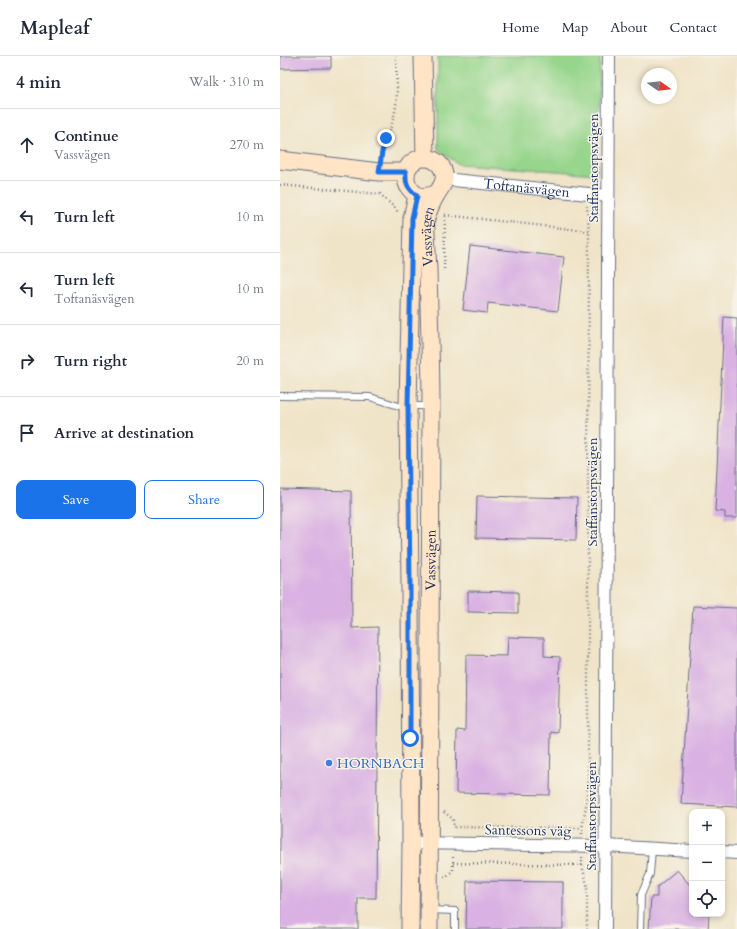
<!DOCTYPE html>
<meta charset="utf-8">
<style>
:root{--surface:#fff;--page:#f2f2f3;--text:#1f2937;--muted:#747a83;--line:#e0e1e3;--accent:#1a73e8}
body{margin:0;font-family:Cardo,serif;background:var(--page);color:var(--text)}
.controls{position:absolute;right:12px;bottom:12px;display:grid;overflow:hidden;border-radius:8px;box-shadow:0 2px 6px #0003}
.controls button{width:36px;height:36px;display:grid;place-items:center;padding:0;border:0;border-bottom:1px solid var(--line);background:var(--surface);color:var(--text);font:20px sans-serif}
.compass{position:absolute;left:361px;top:12px;width:36px;height:36px;border-radius:50%;background:var(--surface);box-shadow:0 2px 6px #0003;rotate:104deg}
.stop{position:absolute;width:12px;height:12px;margin:-9px;border:3px solid #1a73e8;border-radius:50%;background:#fff}
.stop.end{background:#1a73e8;border-color:#fff;box-shadow:0 1px 4px #0008}
.list{margin:0;padding:0;list-style:none}
h2{display:flex;justify-content:space-between;align-items:center;height:52px;margin:0;padding:0 16px;font-size:17px}
h2 small{font-size:13px;font-weight:400;color:var(--muted)}
.list li{display:grid;grid-template-columns:26px 1fr auto;gap:12px;align-items:center;box-sizing:border-box;height:72px;padding:0 16px;border-top:1px solid var(--line)}
.list b{display:block;font-size:15px;white-space:nowrap}
.list p{margin:0;font-size:13px;white-space:nowrap;color:var(--muted)}
.list em{font-size:13px;font-style:normal;color:var(--muted)}
.actions{display:flex;gap:8px;padding:12px 16px}
.actions a{flex:1;padding:9px 0;border:1px solid var(--accent);border-radius:8px;text-align:center;font-size:14px;color:var(--accent)}
.actions .main{background:var(--accent);color:#fff}
.icon{flex:none;width:22px;height:22px;fill:none;stroke:currentColor;stroke-width:2;stroke-linecap:round;stroke-linejoin:round}
.map{position:relative;flex:none;width:457px;height:873px;overflow:hidden}
header{display:flex;align-items:center;gap:24px;box-sizing:border-box;height:56px;padding:0 20px;background:var(--surface);border-bottom:1px solid var(--line)}
header strong{font-size:19px}
nav{display:flex;gap:22px;margin-inline-start:auto;font-size:14px}
main{display:flex}
aside{flex:1;background:var(--surface)}
.map>svg:first-child{display:block}
.grass{fill:#96d58b;stroke:#588274}
.building{fill:#d9b1e2}
.lines{fill:none;stroke-linecap:round;stroke-linejoin:round}
.lane-casing{stroke:#666e83;stroke-width:8}
.street-casing{stroke:#666e83;stroke-width:14}
.secondary-casing{stroke:#666e83;stroke-width:19}
.path{stroke:#666e83;stroke-width:2.5;stroke-dasharray:1 3;stroke-linecap:butt}
.lane{stroke:#fff;stroke-width:6}
.street{stroke:#fff;stroke-width:12}
.secondary{stroke:#ffe4c6;stroke-width:17}
.route{stroke:#1a73e8;stroke-width:5}
.shop-dot{fill:#3f7fe0;stroke:#f7f3e8;stroke-width:1.5}
.labels{text-anchor:middle;stroke-width:3;stroke-linejoin:round;paint-order:stroke}
.street-label{font-size:14px;fill:#1b2f5e;stroke:#f7f3e8}
.shop-label{font-size:14px;fill:#366cbe;stroke:#f7f3e8;text-anchor:start}
</style>
<header>
<strong>Mapleaf</strong>
<nav><a>Home</a><a>Map</a><a>About</a><a>Contact</a></nav>
</header>
<main>
<aside>
<h2>4 min<small>Walk · 310 m</small></h2>
<ul class="list">
<li><svg class="icon" aria-label="ahead" viewBox="0 0 24 24"><path d="M12 20V5M6 11l6-6 6 6"/></svg><div><b>Continue</b><p>Vassvägen</p></div><em>270 m</em></li>
<li><svg class="icon" aria-label="left" viewBox="0 0 24 24"><path d="M17 20v-9H6M10 6l-5 5 5 5"/></svg><div><b>Turn left</b></div><em>10 m</em></li>
<li><svg class="icon" aria-label="left" viewBox="0 0 24 24"><path d="M17 20v-9H6M10 6l-5 5 5 5"/></svg><div><b>Turn left</b><p>Toftanäsvägen</p></div><em>10 m</em></li>
<li><svg class="icon" aria-label="right" viewBox="0 0 24 24"><path d="M7 20v-9h11M14 6l5 5-5 5"/></svg><div><b>Turn right</b></div><em>20 m</em></li>
<li><svg class="icon" aria-label="arrive" viewBox="0 0 24 24"><path d="M6 21V4h12l-3 4 3 4H6"/></svg><div><b>Arrive at destination</b></div></li>
</ul>
<div class="actions"><a class="main">Save</a><a>Share</a></div>
</aside>
<div class="map">
<svg width="457" height="873" viewBox="0 0 457 873">
<rect width="100%" height="100%" fill="#f7f3e8"/>
<filter id="ink" filterUnits="userSpaceOnUse"><feTurbulence type="fractalNoise" baseFrequency=".025" numOctaves="2"/><feDisplacementMap in="SourceGraphic" scale="8" xChannelSelector="R" yChannelSelector="G"/><feConvolveMatrix kernelMatrix="1 2 1 2 8 2 1 2 1" color-interpolation-filters="sRGB"/></filter>
<filter id="wash" filterUnits="userSpaceOnUse"><feTurbulence type="fractalNoise" baseFrequency=".012" numOctaves="4" result="noise"/><feDisplacementMap in="SourceGraphic" scale="16" xChannelSelector="R" yChannelSelector="G"/><feGaussianBlur stdDeviation="0.9" result="paint"/><feColorMatrix in="noise" values="0 0 0 0 0 0 0 0 0 0 0 0 0 0 0 0 0 1.4 0 .05"/><feComposite in="paint" operator="in"/></filter>
<g filter="url(#wash)">
<rect width="100%" height="100%" fill="#f0e4c8"/>
<path class="grass" d="M158,0h162l-3,118 -139,-10 -20,-15z"/>
<g id="blocks">
<path class="building" d="M0,0h51v12l-51,1z
M190,190l94,11 -6,54 -70,-8 -1,10 -24,-3z
M444,261l13,1v200h-12v-6l-10,-1z
M0,433l71,2 1,137 26,-1 -2,271h-18v31h-78z
M197,440l100,2 -1,42 -100,-2z
M188,535l50,1v21l-50,-1z
M413,550l44,2v199l-56,-3z
M228,581l36,1v18l16,1 -2,76 -7,-1 -1,63 -94,-2 1,-63 8,1 1,-76 41,1z
M397,814l13,15h2v29h17l-1,15h-59l2,-32h6v-10z
M187,825l96,1v47h-97z"/>
</g>
</g>
<g filter="url(#ink)">
<use href="#blocks" fill-opacity="0" stroke="#666e83" stroke-width="1"/>
<g class="lines">
<defs>
<path id="lane" d="M0,340l90,1 29,9h31
M149,854l26,1v18
M360,873l1,-34 9,-21 2,-25"/>
<g id="street">
<path id="s1" d="M164,123l164,17"/>
<path d="M131,787l195,3 86,5"/>
<path d="M442,796l15,1"/>
<path d="M325,873l4,-873"/>
</g>
<g id="secondary">
<path d="M143,0l2,102"/>
<path d="M0,104l99,12h27"/>
<path d="M130,873l1,-86 -1,-257 -2,-180 4,-188 5,-22"/>
<path id="s2" d="M149,873l2,-523c0,-46 -2,-91 -3,-137 -1,-12 -1,-24 -2,-36 0,-5 -1,-11 0,-15 2,-7 6,-16 10,-23 4,-7 10,-12 8,-21 -2,-13 -17,-20 -28,-14 -13,7 -13,24 -2,33 1,1 2,2 5,3 6,1 12,0 17,-2"/>
</g>
</defs>
<use href="#lane" class="lane-casing"/>
<use href="#street" class="street-casing"/>
<use href="#secondary" class="secondary-casing"/>
<path class="path" d="M101,102c2,-15 10,-28 13,-42 5,-19 2,-41 2,-60
M0,129l100,9 16,15 2,4
M165,159l144,16
M164,213l1,-54
M164,756l9,7 1,8 128,1
M302,778v-6l4,-22 2,-22v-286l1,-267 -2,-25
M302,801v8l5,20v44
M173,807l129,2
M164,821h2l7,-7v-14"/>
<use href="#lane" class="lane"/>
<use href="#street" class="street"/>
<use href="#secondary" class="secondary"/>
</g>
</g>
<g class="lines" filter="url(#ink)">
<path class="route" d="M106,82l-4,14 -3,20h27c-1,12 2,16 11,24l-5,22 -4,188 2,180v152"/>
</g>
<circle class="shop-dot" cx="49" cy="707" r="4"/>
<g class="labels">
<g class="street-label">
<text transform="translate(313 112) rotate(-90)" y="5">Staffanstorpsvägen</text>
<text dy="5" stroke="none"><textPath href="#s1" startOffset="83">Toftanäsvägen</textPath></text>
<text dy="5" stroke="none"><textPath href="#s2" startOffset="693">Vassvägen</textPath></text>
<text transform="translate(312 436) rotate(-90)" y="5">Staffanstorpsvägen</text>
<text dy="5" stroke="none"><textPath href="#s2" startOffset="369">Vassvägen</textPath></text>
<text transform="translate(311 760) rotate(-90)" y="5">Staffanstorpsvägen</text>
<text transform="translate(248 774) rotate(1)" y="5">Santessons väg</text>
</g>
<g class="shop-label">
<text x="57" y="712">HORNBACH</text>
</g>
</g>
</svg>
<div class="controls">
<button>+</button>
<button>−</button>
<button><svg class="icon" aria-label="locate" viewBox="0 0 24 24"><circle cx="12" cy="12" r="6"/><path d="M12 2v4M12 18v4M2 12h4M18 12h4"/></svg></button>
</div>
<svg class="compass" viewBox="-18 -18 36 36"><path d="M0-13l5 13h-10z" fill="#e53935"/><path d="M0 13l5-13h-10z" fill="#747a83"/></svg>
<div class="stop" style="left:130px;top:682px"></div>
<div class="stop end" style="left:106px;top:82px"></div>
</div>
</main>
